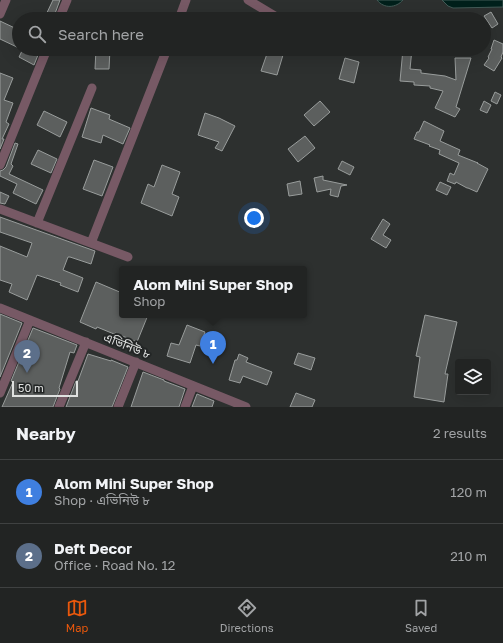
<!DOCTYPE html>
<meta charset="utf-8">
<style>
:root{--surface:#222423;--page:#2e3030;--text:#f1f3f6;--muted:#a2a4a6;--line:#3f4141;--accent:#ea580c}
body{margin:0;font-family:"Golos Text","Noto Sans Bengali",sans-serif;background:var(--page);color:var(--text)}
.controls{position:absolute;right:12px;bottom:12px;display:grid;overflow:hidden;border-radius:4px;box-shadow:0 4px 16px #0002}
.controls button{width:36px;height:36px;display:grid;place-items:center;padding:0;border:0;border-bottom:1px solid var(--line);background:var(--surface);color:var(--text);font:20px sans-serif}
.scale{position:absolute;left:12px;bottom:10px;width:66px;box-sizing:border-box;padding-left:4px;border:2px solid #dfe1e0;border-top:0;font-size:11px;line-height:14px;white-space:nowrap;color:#dfe1e0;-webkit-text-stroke:3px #232626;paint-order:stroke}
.you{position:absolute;left:254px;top:218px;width:14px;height:14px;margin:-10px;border:3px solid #fff;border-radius:50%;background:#1a73e8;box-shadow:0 0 0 6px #1a73e833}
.badge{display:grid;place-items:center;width:26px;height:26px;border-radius:50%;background:var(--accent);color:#fff;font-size:13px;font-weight:700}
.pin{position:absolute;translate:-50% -33px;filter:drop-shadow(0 1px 2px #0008)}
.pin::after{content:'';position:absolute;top:21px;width:14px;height:12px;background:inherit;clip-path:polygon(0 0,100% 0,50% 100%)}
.popup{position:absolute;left:119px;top:266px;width:188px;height:52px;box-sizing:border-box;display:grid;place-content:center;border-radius:4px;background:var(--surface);filter:drop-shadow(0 1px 3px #0005);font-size:13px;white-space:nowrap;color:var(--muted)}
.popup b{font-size:15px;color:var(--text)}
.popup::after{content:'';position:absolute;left:50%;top:100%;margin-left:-8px;border:8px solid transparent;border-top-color:var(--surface)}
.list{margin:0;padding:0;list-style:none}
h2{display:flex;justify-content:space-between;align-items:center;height:52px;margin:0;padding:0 16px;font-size:17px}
h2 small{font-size:13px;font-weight:400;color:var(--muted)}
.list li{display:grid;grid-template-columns:26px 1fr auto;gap:12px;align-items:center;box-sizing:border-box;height:64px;padding:0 16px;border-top:1px solid var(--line)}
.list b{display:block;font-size:15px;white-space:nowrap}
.list p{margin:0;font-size:13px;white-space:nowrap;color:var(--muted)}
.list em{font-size:13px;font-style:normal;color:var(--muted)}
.icon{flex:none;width:22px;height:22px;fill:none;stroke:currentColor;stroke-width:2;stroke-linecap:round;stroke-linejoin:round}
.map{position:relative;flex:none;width:503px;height:407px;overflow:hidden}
.search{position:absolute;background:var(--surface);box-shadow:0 4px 16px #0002;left:12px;right:12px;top:12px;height:44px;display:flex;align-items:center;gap:10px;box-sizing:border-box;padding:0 14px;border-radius:22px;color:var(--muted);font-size:15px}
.sheet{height:180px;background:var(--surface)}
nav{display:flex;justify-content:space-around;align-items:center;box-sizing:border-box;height:56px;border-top:1px solid var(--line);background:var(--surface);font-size:11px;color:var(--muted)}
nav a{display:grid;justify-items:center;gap:2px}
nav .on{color:var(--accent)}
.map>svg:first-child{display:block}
.water{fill:#00201b;stroke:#435a56}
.building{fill:#5c5f5e;stroke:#999d9c}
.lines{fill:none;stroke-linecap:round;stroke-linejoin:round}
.minor{stroke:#775965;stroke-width:9}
.labels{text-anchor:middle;stroke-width:4;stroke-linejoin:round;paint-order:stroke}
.street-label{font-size:12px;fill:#dfe1e0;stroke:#232626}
</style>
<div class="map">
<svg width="503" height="407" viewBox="0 0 503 407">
<rect width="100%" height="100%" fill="#2d302f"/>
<path class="water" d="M377,0h26c-7,8 -19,9 -26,0z
M442,0h61v7l-50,1 -5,-2z"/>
<path class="building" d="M53,0h7l-7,19h-9z
M491,12l7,12 -6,4 -8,-12z
M0,21l19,9v18l-19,-9z
M494,40l9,4v8l-2,5 1,1 -8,13 -10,-6 5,-7 -1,-1 4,-8h-1z
M23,49h14l3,1 -6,15 -15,-8z
M96,49h14l-1,20h-14z
M403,49h9l-2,20 11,1v3l24,3 11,4 -1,-22h16l-15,49 4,2 -5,8 -20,-9 8,-17 -13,-3v-2l-16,-1v-3l-14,-1z
M268,51l15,4 -6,20 -16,-4z
M345,58l14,4 -5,21 -15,-4z
M0,73l13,5 -9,22 9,3 -7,19 3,2 -7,15h2l-4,10z
M495,92l6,3 -4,9 -6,-3z
M320,101l10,11 -16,14 -10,-11z
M484,101l7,4 -4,8 -7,-3z
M91,108l19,7 -1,4 21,9 -7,16 -20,-9 -2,8 -19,-6z
M44,111l23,11 -7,15 -23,-12z
M205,113l14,5 16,8 -13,25 -7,-3 4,-6 -21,-7z
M424,121l20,10 -4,10 20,9 -2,5 20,8h-1l11,6 -11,23 -9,-4h-1l-11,-6 -1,2 -8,-3 3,-8 4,2 5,-12 -20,-9 1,-4 -11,-4 1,-1 -16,-6 3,-7h2z
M305,136l10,12 -17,14 -10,-13z
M15,143l3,1 -7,20 2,2 -4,8 34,16 -7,14 -23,-11 4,-9 -17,-8v-5l3,-1 3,-3z
M38,150l19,9 -6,14 -20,-9z
M94,160l19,7 -11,29 -19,-7z
M342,161l12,6 -4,8 -12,-6z
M162,165l18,7 -8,22 7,3 -7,19 -31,-13 7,-19 6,3z
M323,176v4l24,5 -6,1 -3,11 -8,-2 1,-6 -14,3 -3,-14z
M300,181l2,13 -13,2 -2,-12z
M440,182l11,5 -4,8 -11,-5z
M0,192l9,4 -4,8 -5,-1z
M0,217l95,34 -4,13 -21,-7h-2l-5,13 20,8 -5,14 -18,-7 1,-2 -24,-8 -10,25 -18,-8 3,-8 -12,-4v-34l27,11 5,-14 -32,-11z
M383,219l7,5 -7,11 8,5 -5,8 -15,-9z
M96,282l26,11v22h26l-11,27 -22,-9 -1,1 -17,-7 -1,2 -16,-7z
M0,314l22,9 -22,54z
M425,315l32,7 -12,52h3l-4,28 -30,-5 6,-40 -4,-1z
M187,325l18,7 -5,14 -4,-1 -6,18 -23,-7 4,-13 8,2z
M33,328l44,17 -3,8 -4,-1 -11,36 1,1 -7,18h-51l11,-25 -2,-1z
M298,353l17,5 -4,12 -17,-6z
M88,354l23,7v-1l17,7 -16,40h-46l10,-26h2z
M239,354l9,4 -2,4 26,10 -5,13 -24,-9 -3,7 -11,-3 6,-20h2z
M143,372l21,8v1l21,8 -6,18h-48z
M296,393l19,7 -3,7h-22z
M197,394l17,7 -2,6h-20z"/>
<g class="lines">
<path class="minor" d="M248,0l32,19
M0,14l6,-14
M59,19l8,-19
M179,19l7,-19
M0,165l47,-116
M0,209l128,48
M37,223l55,-135
M91,243l76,-194
M0,308l246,99
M0,393l30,-73
M59,407l27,-65
M118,407l18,-45
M185,407l8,-21"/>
</g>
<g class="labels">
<g class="street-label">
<text transform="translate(127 346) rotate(22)" y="4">এভিনিউ ৮</text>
</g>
</g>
</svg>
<div class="controls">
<button><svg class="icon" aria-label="layers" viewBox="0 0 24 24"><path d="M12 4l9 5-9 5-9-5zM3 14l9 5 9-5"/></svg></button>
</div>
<div class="scale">50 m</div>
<div class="you"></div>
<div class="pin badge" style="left:213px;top:364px;background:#3f7fe0">1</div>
<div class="popup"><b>Alom Mini Super Shop</b>Shop</div>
<div class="pin badge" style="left:27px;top:373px;background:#5c6f8a">2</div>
<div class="search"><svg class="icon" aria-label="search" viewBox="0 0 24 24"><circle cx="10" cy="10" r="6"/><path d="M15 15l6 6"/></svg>Search here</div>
</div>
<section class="sheet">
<h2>Nearby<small>2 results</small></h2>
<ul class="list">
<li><span class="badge" style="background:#3f7fe0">1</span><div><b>Alom Mini Super Shop</b><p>Shop · এভিনিউ ৮</p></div><em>120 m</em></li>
<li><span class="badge" style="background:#5c6f8a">2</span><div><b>Deft Decor</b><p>Office · Road No. 12</p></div><em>210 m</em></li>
</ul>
</section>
<nav>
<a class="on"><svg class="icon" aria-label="map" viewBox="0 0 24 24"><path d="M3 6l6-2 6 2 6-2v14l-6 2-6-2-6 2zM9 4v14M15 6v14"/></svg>Map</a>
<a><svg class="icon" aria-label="directions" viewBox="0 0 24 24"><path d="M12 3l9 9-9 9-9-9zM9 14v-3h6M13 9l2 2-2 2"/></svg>Directions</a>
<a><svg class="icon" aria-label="saved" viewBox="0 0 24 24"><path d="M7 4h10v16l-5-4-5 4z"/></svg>Saved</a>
</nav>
